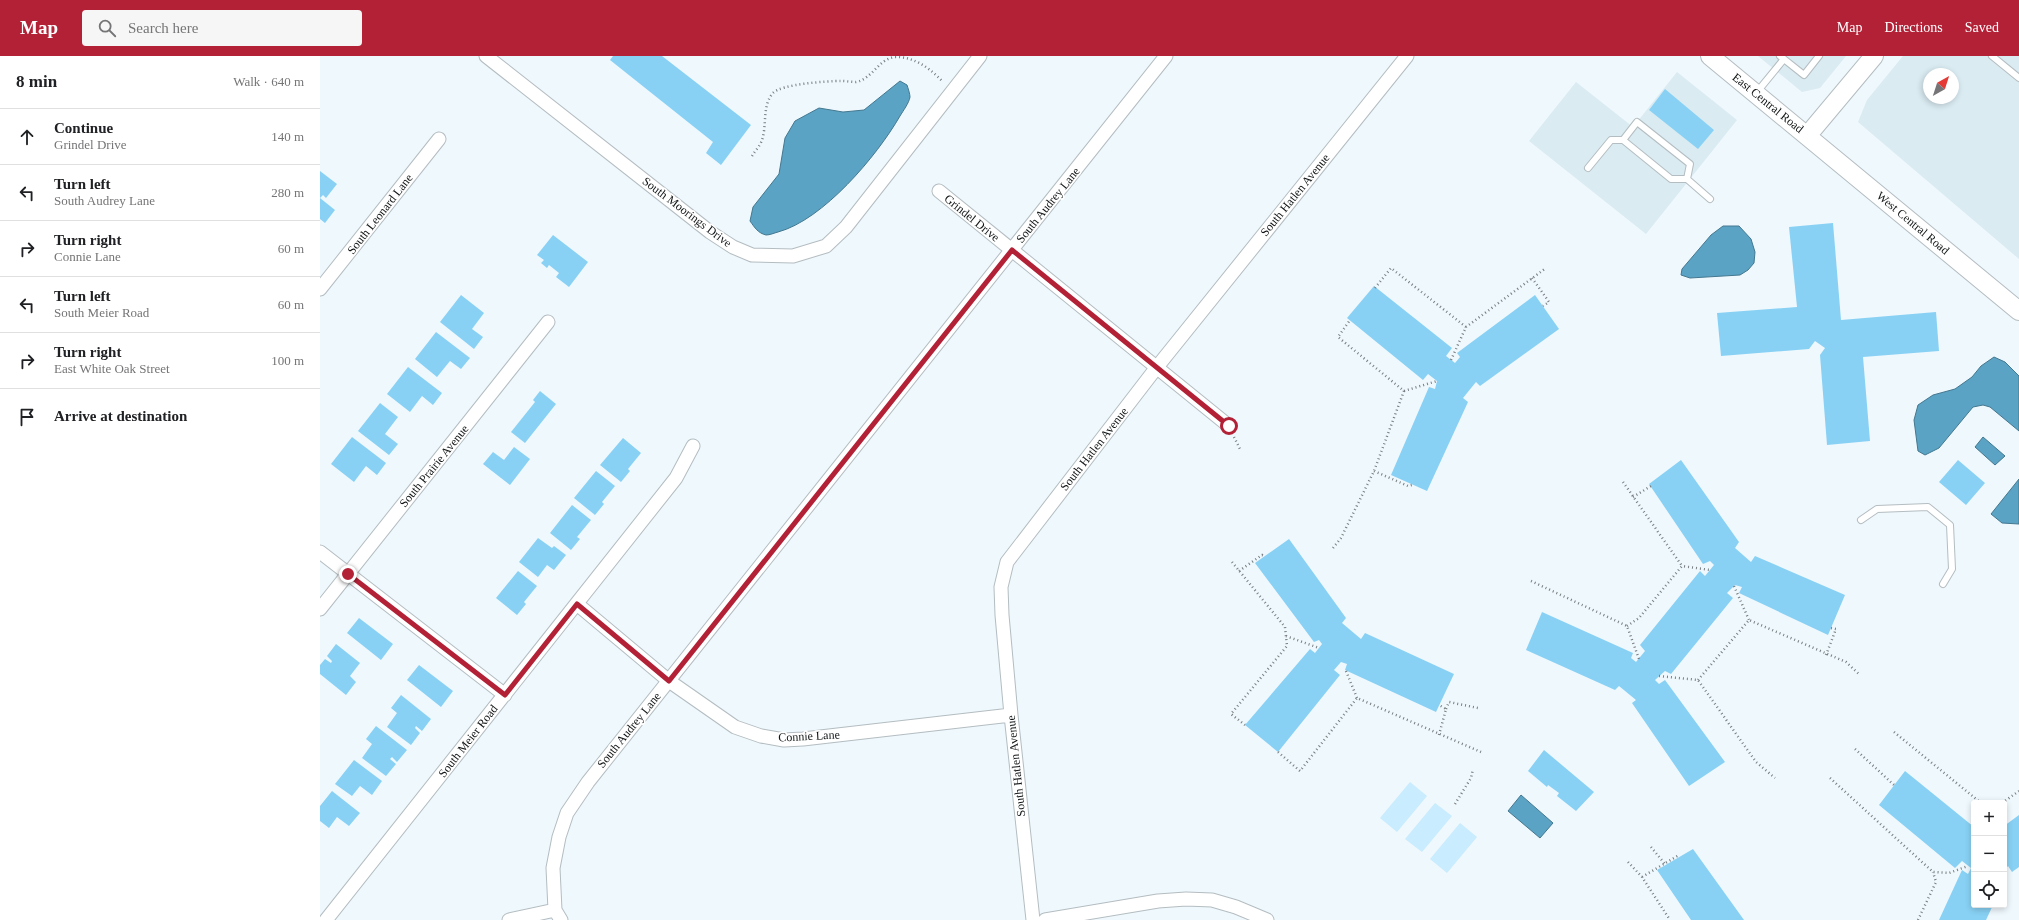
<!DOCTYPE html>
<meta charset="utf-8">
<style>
:root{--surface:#fff;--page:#f6f6f6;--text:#202124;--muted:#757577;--line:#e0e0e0;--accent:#b32137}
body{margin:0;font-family:Georgia,serif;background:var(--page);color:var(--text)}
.controls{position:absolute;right:12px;bottom:12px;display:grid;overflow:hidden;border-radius:4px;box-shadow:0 2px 6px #0003}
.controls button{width:36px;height:36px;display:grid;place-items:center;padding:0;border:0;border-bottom:1px solid var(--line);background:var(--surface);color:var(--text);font:20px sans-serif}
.compass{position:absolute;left:1603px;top:12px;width:36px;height:36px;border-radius:50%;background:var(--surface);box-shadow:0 2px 6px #0003;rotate:39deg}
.stop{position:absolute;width:12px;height:12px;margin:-9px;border:3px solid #b32137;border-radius:50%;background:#fff}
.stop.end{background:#b32137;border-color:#fff;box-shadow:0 1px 4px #0008}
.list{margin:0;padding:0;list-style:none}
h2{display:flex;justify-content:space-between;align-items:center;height:52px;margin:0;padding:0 16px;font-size:17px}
h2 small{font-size:13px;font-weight:400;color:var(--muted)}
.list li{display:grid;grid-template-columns:26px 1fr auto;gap:12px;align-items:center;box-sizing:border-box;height:56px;padding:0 16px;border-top:1px solid var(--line)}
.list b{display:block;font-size:15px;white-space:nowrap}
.list p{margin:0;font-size:13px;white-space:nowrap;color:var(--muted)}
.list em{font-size:13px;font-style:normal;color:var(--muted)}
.icon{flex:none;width:22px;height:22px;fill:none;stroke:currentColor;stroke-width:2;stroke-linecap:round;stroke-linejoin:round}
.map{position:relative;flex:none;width:1699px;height:864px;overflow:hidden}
header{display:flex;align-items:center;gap:24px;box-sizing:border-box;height:56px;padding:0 20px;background:var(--accent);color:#fff}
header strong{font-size:19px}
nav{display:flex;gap:22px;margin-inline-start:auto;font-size:14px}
.search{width:280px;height:36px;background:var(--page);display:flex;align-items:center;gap:10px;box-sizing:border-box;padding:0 14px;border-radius:4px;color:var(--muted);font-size:15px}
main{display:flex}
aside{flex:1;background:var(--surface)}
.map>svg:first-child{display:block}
.built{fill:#daebf2;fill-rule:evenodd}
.green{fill:#c9ecfe}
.water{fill:#5aa3c4;stroke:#447890}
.building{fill:#88d1f4}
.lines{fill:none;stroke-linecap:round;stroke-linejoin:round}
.lane-casing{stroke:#b4bdc1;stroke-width:8}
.street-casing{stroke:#b4bdc1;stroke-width:15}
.secondary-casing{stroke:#b4bdc1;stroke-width:20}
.path{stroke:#787e81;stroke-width:2.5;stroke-dasharray:1 3;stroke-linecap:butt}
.lane{stroke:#fff;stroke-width:6}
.street{stroke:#fff;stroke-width:13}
.secondary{stroke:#fff;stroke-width:18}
.route{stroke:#b32137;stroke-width:5}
.labels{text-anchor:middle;stroke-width:3.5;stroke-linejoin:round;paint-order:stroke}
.street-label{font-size:12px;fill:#111415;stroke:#fff}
</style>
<header>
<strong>Map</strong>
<div class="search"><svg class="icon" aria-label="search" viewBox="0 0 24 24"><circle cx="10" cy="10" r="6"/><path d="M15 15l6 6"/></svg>Search here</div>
<nav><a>Map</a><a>Directions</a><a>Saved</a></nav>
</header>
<main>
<aside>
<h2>8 min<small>Walk · 640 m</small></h2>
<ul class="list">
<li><svg class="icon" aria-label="ahead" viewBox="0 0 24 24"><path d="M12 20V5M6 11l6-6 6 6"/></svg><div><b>Continue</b><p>Grindel Drive</p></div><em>140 m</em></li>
<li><svg class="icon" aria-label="left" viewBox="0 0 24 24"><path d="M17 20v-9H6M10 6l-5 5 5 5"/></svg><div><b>Turn left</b><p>South Audrey Lane</p></div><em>280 m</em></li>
<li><svg class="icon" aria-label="right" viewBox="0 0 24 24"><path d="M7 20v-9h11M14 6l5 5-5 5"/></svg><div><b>Turn right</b><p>Connie Lane</p></div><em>60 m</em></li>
<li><svg class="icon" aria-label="left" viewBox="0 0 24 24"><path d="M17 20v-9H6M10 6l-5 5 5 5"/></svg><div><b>Turn left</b><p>South Meier Road</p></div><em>60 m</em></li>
<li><svg class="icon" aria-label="right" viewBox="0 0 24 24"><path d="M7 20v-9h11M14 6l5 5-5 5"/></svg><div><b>Turn right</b><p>East White Oak Street</p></div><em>100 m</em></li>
<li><svg class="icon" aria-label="arrive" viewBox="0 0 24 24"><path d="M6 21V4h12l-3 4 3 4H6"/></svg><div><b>Arrive at destination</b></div></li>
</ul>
</aside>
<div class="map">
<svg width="1699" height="864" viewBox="0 0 1699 864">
<rect width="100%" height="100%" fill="#eff8fd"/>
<path class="built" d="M1438,0h88l-26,32 -18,4z
M1583,0h116v203l-161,-137 9,-22zM1609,18h24v24h-24z
M1357,16l60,48 -91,114 -117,-93 47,-59 57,45z"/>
<path class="green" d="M1090,726l17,14 -30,36 -17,-14z
M1115,747l17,13 -30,36 -17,-13z
M1140,767l17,14 -30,36 -17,-14z"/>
<path class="water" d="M580,25l7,4c1,3 3,9 3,12 -1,6 -7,14 -10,19 -23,40 -77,104 -122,116 -4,1 -8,3 -12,3 -8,-2 -11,-7 -16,-14l3,-14 26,-33 6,-36 10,-17 24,-13 24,4 21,-2z
M1403,170h16l12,13 4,13 -1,11 -6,7 -8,5 -50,3 -9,-3 1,-6 29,-34z
M1674,301l11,5 14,14v55l-29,-24 -7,-2 -10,2 -34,41 -14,7 -7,-4 -4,-31 4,-15 15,-10 22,-6 17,-12 9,-11z
M1663,381l22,19 -10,9 -20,-18z
M1699,423v45l-17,-1 -11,-9z
M1201,739l32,28 -13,15 -32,-27z"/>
<path class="building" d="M293,0h49l89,69 -30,40 -15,-12 7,-11 -103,-82z
M1345,33l49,41 -16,19 -49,-39z
M0,115l17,13 -11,14 -3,-3 -3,3 15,12 -10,13 -5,-4z
M1513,167l8,97 95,-8 3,39 -76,6 7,84 -43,4 -7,-90 5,-7 -10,-7 -6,8 -88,7 -4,-43 80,-6 -8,-80z
M233,179l35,27 -19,25 -13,-10 3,-4 -10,-8 -2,3 -6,-5 3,-3 -7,-5z
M1054,230l78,62 -6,8 9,7 5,-6 -3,-4 78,-58 24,34 -79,57 -4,-4 -13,16 5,4 -41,89 -36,-16 38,-88 6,2 2,-8 -9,-7 -5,6 -76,-62z
M141,239l23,18 -12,16 11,8 -9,12 -34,-27z
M116,276l34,26 -9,11 -11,-8 -13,16 -22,-18z
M88,311l34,26 -9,12 -11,-9 -12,16 -23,-18z
M220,335l16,13 -31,39 -14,-11 24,-30 -2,-2z
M60,347l18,14 -13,17 13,10 -9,11 -31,-24z
M32,381l34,26 -9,12 -11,-9 -12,16 -23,-18z
M303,382l18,15 -13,16 2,2 -9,11 -21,-17z
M194,391l16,12 -20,26 -27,-21 10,-12 11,8z
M1361,404l58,82 -4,6 16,14 4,-6 90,39 -17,40 -89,-42 3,-6 -7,-2 -8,8 6,5 -62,76 -6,-3 -10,9 4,4 6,-4 60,82 -36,24 -57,-83 4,-3 -17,-14 -4,4 -89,-40 16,-38 91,41 -2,5 5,4 9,-11 -5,-6 60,-74 5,5 9,-11 -4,-4 -7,3 -54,-80z
M1638,404l27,23 -19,22 -27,-23z
M276,415l19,15 -13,16 2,2 -9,11 -21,-17z
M252,449l19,15 -14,17 3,2 -9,11 -21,-17z
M218,482l14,10 2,-2 12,9 -12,15 -7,-5 -9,12 -19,-15z
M969,483l57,79 -4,5 19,16 4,-6 89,41 -18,38 -91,-42 2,-6 -6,-2 -7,8 6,5 -62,77 -33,-27 65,-76 5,4 7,-9 -3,-4 -5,2 -59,-79z
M198,515l19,15 -13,16 2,2 -9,11 -21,-17z
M39,562l34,26 -12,16 -34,-27z
M16,588l24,19 -10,13 6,6 -10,13 -26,-21v-9l5,-6 6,4 1,-2 -5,-5z
M99,609l34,26 -12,16 -34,-27z
M81,639l30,24 -9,12 -6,-5 -1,2 5,5 -9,12 -24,-18 10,-14 -6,-5z
M56,670l31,24 -10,12 -5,-5 -2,2 6,5 -10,12 -24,-18 10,-14 -6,-5z
M1224,694l50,42 -18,19 -19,-15 2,-3 -11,-8 -1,2 -19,-16z
M34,704l28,21 -10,14 -12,-9 -8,10 -17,-12z
M1585,715l69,56v78h19l-7,15h-47l23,-50 6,4 3,-6 -9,-7 -7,7 -76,-63z
M12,735l28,22 -11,13 -12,-9 -8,11 -9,-7v-15z
M1699,759v52l-7,5 -4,-6 -4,5v-45z
M1373,793l51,71h-53l-34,-50z"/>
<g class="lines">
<defs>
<path id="lane" d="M1460,0l24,19 15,-19
M1672,0l27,22
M1437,36l27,-33
M1268,112l23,-28h12
M1367,123h-16l-48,-39 14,-18 53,42 -3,15 23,20
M1541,464l16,-11 51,-2 22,18 2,44 -9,15"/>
<path id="street" d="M166,0l224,176 23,15 19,8 41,1 33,-10 20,-19 134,-171
M619,135l290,235
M0,233l119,-150
M0,496l185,143
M257,548l92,77 66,46 26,9 23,4 19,-1 208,-24
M0,553l228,-287
M6,864l350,-442 17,-32
M189,864l46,-10
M241,864l-6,-10 -2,-42 6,-31 8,-24 21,-31 578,-726
M713,864l-22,-205 -9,-100 -1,-28 6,-25 150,-195 250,-311
M725,864l113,-19 28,-2 26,1 24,7 31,13"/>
<path id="secondary" d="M1390,0l309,255
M1487,80l67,-80"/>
</defs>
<use href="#lane" class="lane-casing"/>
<use href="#street" class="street-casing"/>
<use href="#secondary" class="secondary-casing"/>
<path class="path" d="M432,100c3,-5 8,-10 10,-16 5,-14 0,-35 11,-47 8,-9 55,-12 68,-12 5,0 10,1 15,1 16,-3 22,-22 38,-25 20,-1 37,12 49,25
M1212,222l17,24 -6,4
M1055,232l16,-20 75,59
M1131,304l15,-33 80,-59
M1084,335l33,-10
M914,381l7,14
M1054,415l34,15 4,-1
M1303,426l59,84
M1313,441l18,-11
M1013,492l8,-10 33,-67 30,-80 -66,-54 12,-17
M912,506l53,65 2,19 -56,68 14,11
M919,515l23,-16 3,1
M1211,525l96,45 12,33
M1414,530l15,34
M1307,570l12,-8 43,-52 28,4
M966,580l33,12
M1506,599l10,-26 -5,-1
M1026,615l11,27
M1339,620l39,4 58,82 19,16
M1378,624l51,-60 97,42 14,13
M1126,653l3,-7 29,6
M1574,676l87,71
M1119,679l7,-26 -7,-4
M1535,693l39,36
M958,696l22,19 57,-73 124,54
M1510,722l103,94 16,1 19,-7
M1682,747l17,-12
M1135,748l16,-26 2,-9
M1331,791l14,17
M1308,806l14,15 28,43
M1322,821l37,-22
M1598,864l18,-38 -3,-10"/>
<use href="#lane" class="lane"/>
<use href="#street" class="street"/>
<use href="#secondary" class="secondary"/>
</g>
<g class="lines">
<path class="route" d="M28,518l157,121 72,-91 92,77 343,-431 217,176"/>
</g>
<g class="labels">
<g class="street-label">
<text transform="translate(1448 47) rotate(39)" y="4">East Central Road</text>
<text transform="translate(975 139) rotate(-51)" y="4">South Hatlen Avenue</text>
<text transform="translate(728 149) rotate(-51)" y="4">South Audrey Lane</text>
<text transform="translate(367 156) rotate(37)" y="4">South Moorings Drive</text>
<text transform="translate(60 158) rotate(-52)" y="4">South Leonard Lane</text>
<text transform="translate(652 162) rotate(39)" y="4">Grindel Drive</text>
<text transform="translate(1593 167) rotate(40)" y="4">West Central Road</text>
<text transform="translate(774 393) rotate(-52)" y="4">South Hatlen Avenue</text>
<text transform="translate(114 410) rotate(-51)" y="4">South Prairie Avenue</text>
<text transform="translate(309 674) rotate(-51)" y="4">South Audrey Lane</text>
<text transform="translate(489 680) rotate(-3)" y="4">Connie Lane</text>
<text transform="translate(148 685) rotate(-52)" y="4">South Meier Road</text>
<text transform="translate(696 710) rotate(-96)" y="4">South Hatlen Avenue</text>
</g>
</g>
</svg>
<div class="controls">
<button>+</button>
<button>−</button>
<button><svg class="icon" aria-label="locate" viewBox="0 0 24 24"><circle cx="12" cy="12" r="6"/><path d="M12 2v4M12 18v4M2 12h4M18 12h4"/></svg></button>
</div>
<svg class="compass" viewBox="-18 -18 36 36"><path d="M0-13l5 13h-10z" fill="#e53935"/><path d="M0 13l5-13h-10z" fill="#757577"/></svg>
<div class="stop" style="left:909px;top:370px"></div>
<div class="stop end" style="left:28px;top:518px"></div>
</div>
</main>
